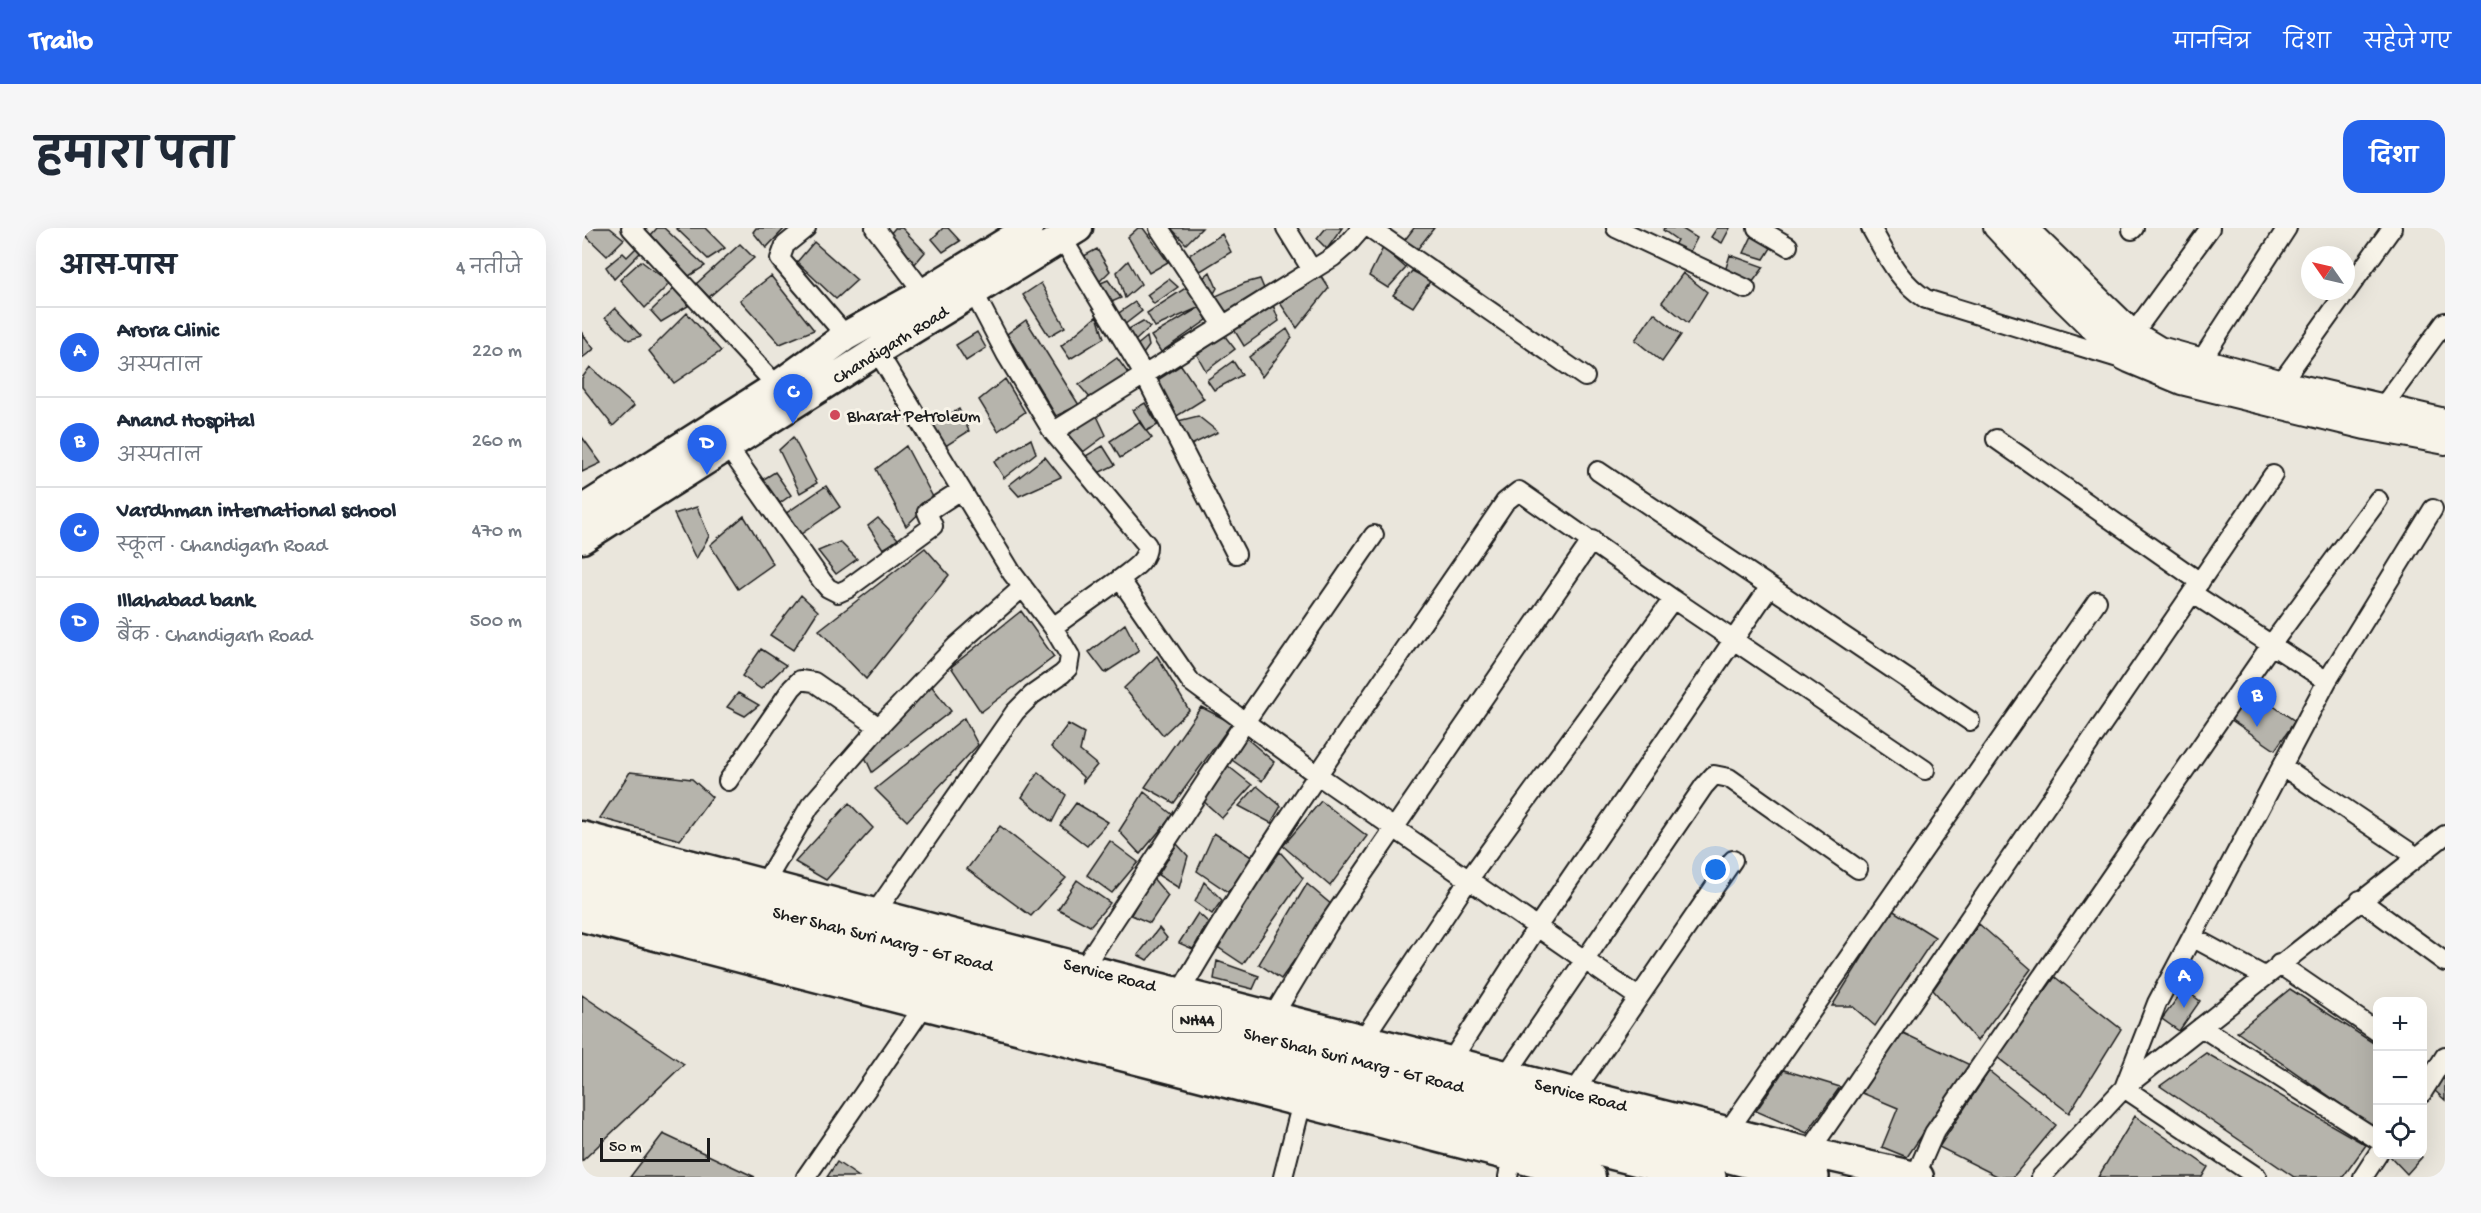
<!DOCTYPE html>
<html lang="hi">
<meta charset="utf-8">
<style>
:root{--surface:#fff;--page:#f6f6f7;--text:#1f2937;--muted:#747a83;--line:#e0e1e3;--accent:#2563eb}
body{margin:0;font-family:"Gochi Hand","Playpen Sans Deva",sans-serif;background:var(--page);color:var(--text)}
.controls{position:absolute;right:18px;bottom:18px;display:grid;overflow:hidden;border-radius:12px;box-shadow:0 6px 24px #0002}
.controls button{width:54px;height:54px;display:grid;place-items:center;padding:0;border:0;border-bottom:2px solid var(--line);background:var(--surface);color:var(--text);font:30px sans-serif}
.compass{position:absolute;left:1719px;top:18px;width:54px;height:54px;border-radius:50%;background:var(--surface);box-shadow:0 6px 24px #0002;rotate:304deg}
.scale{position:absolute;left:18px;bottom:15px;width:110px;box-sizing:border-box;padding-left:6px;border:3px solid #1c1c1c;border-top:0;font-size:16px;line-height:21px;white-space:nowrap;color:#1c1c1c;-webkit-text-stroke:4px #f7f3e8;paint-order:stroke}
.you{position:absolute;left:1134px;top:642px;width:21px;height:21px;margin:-15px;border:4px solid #fff;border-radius:50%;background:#1a73e8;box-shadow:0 0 0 9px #1a73e833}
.badge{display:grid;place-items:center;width:39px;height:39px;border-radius:50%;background:var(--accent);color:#fff;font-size:20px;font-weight:700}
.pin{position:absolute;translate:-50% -50px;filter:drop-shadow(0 2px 3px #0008)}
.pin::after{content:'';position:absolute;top:32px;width:21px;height:18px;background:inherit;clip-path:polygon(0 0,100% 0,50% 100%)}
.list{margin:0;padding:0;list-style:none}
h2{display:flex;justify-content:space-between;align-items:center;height:78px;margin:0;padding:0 24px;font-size:26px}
h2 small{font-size:20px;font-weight:400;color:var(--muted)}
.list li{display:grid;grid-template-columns:39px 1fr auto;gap:18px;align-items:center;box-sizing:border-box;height:90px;padding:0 24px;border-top:2px solid var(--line)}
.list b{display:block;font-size:22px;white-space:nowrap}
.list p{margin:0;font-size:20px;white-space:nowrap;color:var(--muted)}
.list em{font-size:20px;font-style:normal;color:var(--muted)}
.icon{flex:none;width:33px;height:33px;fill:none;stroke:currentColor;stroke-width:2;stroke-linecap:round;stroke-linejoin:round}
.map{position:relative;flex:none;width:1863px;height:949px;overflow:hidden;border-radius:18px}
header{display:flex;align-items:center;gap:36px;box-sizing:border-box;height:84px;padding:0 30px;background:var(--accent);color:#fff}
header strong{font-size:28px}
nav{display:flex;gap:33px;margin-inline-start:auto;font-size:21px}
.intro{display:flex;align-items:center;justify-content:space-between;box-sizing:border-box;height:144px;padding:0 36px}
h1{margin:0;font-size:42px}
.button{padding:15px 27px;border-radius:18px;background:var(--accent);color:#fff;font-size:21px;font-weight:700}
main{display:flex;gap:36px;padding:0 36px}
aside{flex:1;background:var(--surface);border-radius:18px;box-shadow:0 6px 24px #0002}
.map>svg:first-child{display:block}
.building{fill:#b6b4ac;stroke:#1c1c1c;stroke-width:1.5}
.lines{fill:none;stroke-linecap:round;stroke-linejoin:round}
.street-casing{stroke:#1c1c1c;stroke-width:22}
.primary-casing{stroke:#1c1c1c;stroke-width:33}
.highway-casing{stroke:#1c1c1c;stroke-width:38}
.street{stroke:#f7f3e8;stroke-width:18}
.primary{stroke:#f7f3e8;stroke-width:28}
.highway{stroke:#f7f3e8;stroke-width:33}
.poi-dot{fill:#d1495b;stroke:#f7f3e8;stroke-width:2}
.labels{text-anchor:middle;stroke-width:6;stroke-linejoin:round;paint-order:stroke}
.shield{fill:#f7f3e8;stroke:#5e5c59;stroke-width:1.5}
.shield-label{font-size:16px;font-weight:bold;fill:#1c1c1c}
.street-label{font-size:18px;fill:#1c1c1c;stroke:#f7f3e8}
.poi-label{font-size:18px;fill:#1c1c1c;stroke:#f7f3e8;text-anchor:start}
</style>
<header>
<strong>Trailo</strong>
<nav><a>मानचित्र</a><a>दिशा</a><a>सहेजे गए</a></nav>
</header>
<div class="intro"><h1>हमारा पता</h1><a class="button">दिशा</a></div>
<main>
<aside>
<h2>आस-पास<small>4 नतीजे</small></h2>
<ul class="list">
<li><span class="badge">A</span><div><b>Arora Clinic</b><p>अस्पताल</p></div><em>220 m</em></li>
<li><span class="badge">B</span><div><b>Anand Hospital</b><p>अस्पताल</p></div><em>260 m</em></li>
<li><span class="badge">C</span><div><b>Vardhman international school</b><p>स्कूल · Chandigarh Road</p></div><em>470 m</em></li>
<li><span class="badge">D</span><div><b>Illahabad bank</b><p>बैंक · Chandigarh Road</p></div><em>500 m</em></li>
</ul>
</aside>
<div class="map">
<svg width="1863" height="949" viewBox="0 0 1863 949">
<rect width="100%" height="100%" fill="#eae6dc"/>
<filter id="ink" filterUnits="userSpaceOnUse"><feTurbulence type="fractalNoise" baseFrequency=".0167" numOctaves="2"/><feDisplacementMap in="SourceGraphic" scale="12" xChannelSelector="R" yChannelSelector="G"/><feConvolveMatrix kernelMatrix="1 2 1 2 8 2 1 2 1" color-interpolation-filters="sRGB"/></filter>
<g filter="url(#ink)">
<path class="building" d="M0,0h28l14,11 -17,17 -25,-24z
M75,0h7l41,38 -16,10 -38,-41z
M94,0h29l20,20 -17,11z
M174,0h29l-19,20 -13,-16z
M313,0h7l23,24 -11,13 -24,-31z
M361,0h5l12,13 -17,11 -11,-13z
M556,0h5l25,34 -19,11 -21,-36z
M589,0h31l-16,16z
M744,0h16l-15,21 -10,-10z
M832,0h20l-18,23 -12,-10z
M1082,0h17l16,10 -9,17 -17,-5 6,-10 -14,-10z
M1135,0h13l-8,15 -11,-6z
M640,6l9,18 -32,20 -10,-17z
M1171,6l18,14 -7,11 -20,-6z
M232,14l43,38 -21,19 -39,-37z
M158,16l14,14 -45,39 -13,-13z
M54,20l5,4 -27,27 -8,-12 17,-14 4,4z
M801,20l23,20 -18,20 -19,-12z
M515,21l13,22 -14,14 -14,-28z
M1148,27l34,12 -12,16 -27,-12z
M59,33l29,22 -25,25 -25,-28z
M546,33l13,23 -16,14 -8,-26z
M830,43l19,9 -18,27 -20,-12z
M628,44l7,16 -4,7 -11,-16z
M737,45l10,15 -32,40 -17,-25z
M1101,45l24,19 -19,31 -26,-21z
M189,48l43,54 -34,14 -40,-44z
M587,51l9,8 -24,17 -7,-9z
M678,51l5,12 -39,24 -10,-19 29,-13z
M526,52l13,18 -14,6 -11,-19z
M459,55l24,44 -16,9 -26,-41z
M94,59l12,19 -27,16 -10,-11z
M605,59l13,20 -45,20 -8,-14z
M553,74l7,9 -18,14 -8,-10z
M691,77l6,16 -35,25 -11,-18z
M618,79l7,13 -46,32 -10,-16z
M33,80l26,28 -12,4 -24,-22z
M105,85l34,38 -47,32 -25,-32z
M1072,85l27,22 -19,27 -27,-22z
M515,88l7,22 -34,21 -9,-13z
M444,92l53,85 -23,11 -49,-82z
M561,93l7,6 -15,14 -3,-1 -5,-10z
M705,101l5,9 -30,39 -13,-20z
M395,104l9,16 -20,13 -10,-16z
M0,105l12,16 -12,9z
M642,107l11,14 -29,22 -9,-16z
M565,109l2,9 -8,11 -6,-10z
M535,130l13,18 -39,23 -12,-14z
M651,133l9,14 -28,15 -7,-10z
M599,137l23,34 -27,17 -21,-35z
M8,139l44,39 -21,20 -31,-39v-9z
M423,151l20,33 -27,19 -19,-31z
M563,175l13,22 -12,6 -13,-21z
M377,181l10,22 -25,16 -12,-22z
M514,186l10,21 -23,17 -17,-19z
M616,188l20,16 -29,14 -11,-25z
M557,194l13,16 -32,20 -10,-17z
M0,209l19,26 -19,9z
M211,209l24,46 -17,10 -21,-43z
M449,211l5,14 -32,25 -10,-16z
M324,218l28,53 -28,27 -30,-57z
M521,218l12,19 -21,10 -10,-18z
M463,229l16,20 -42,19 -10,-11z
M193,244l16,23 -11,8 -18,-23z
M244,258l14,21 -39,27 -16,-20z
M115,279l12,29 -13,23 -22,-45z
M162,288l29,48 -35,25 -28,-44z
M296,290l21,22 -16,9 -15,-23z
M258,314l17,17 -21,15 -18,-23z
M343,320l24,27 -83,104 -47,-49z
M219,367l17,16 -25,39 -23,-15z
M439,383l33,46 -73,55 -30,-45z
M543,396l14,27 -34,22 -16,-21z
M179,421l25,16 -25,24 -19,-13z
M575,428l32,54 -26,25 -39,-47z
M348,456l21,27 -79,61 -8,-17z
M1668,462l45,31 -20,29 -45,-31z
M156,465l21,12 -14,11 -18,-9z
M619,479l31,16 -58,80 -29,-16z
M382,490l14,27 -71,76 -32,-32z
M486,496l16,9 -4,18 17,14 -14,17v-5l-32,-30z
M663,509l29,25 -12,19 -30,-21z
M641,534l29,23 -30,33 -22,-20z
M48,544l62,7 20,18 -32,43 -80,-22z
M456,544l28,23 -14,27 -30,-25z
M675,558l24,20 -10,17 -32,-17z
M562,564l29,23 -33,39 -21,-23z
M739,573l46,35 -37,50 -47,-40z
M267,575l24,25 -47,52 -31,-18z
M494,575l32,19 -21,24 -27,-21z
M418,598l66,52 -35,38 -64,-47z
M632,605l39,25 -25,34 -31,-21z
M528,613l28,21 -26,31 -25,-18z
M595,616l11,12 -9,32 -21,-13z
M698,624l23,26 -60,86 -30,-20z
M570,649l16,19 -18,27 -19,-8z
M495,652l33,23 -20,23 -32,-17z
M622,654l18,18 -10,14 -17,-12z
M725,656l26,22 -52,73 -22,-15z
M1310,682l43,27 -60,89 -23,-20h-20z
M616,685l10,9 -15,27 -14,-6z
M1397,696l52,45 -54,72 -44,-51z
M577,700l8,10 -20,22 -9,-5z
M635,733l42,15 -6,13 -39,-10z
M1473,749l66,52 -52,84 -72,-56z
M1602,761l16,12 -21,30 -17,-12z
M1708,761l88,57v74l-6,6 -135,-94z
M0,767l102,69 -102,97z
M1317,803l71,34 -63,92 -25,-10 16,-39 -36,-15z
M1624,825l160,92 -23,32h-49l-134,-91z
M1202,842l56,17 -33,46 -51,-22z
M1407,843l67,54 -43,52h-14l-60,-30z
M1860,850l3,2v20l-11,-10z
M1553,888l73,51 -6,10h-104z
M81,906l92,43h-125z
M1806,926h30l4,3 -15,17z
M255,934l22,15h-32z"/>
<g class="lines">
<defs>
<path id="street" d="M49,0l146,158
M224,0l-21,17 -5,14 66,77
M293,0l49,65 8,6
M577,0l64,97
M704,0l26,42
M788,0l215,149
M1034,0l130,61
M1175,0l31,18
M1289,0c16,28 27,53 55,71l192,59
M1411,0l71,76 56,55 8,4 53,22 184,45 80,15
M1431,0l49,53 63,60 20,14 49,17 186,46 65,14
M1447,0l106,103 25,15 123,34 162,38
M1550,2l2,-2
M480,10l83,138 91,178
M392,65l32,61 47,78 94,113c1,16 -16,25 -27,34l71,103 54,40 -162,246
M1553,103l75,-103
M1615,139l90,-139
M1701,152l109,-152
M1799,186l3,-9 61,-83
M471,204l280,-175 15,-13 14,-16
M1414,211l204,143
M146,219l94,134 6,7 10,5 9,-4 86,-63 -6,-14 34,-22
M1016,243l372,250
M792,307l-129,187 74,54 319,221
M1610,365l135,88 106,-172
M1091,371l252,171
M471,399l67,-48
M1700,538l135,91
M146,553l64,-93 8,-8 14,2 65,45
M182,656l46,-78 69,-79 77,-81 67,-59
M1778,672l85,62
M293,685l140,-201 17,-17 30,-21 6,-6 2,-12 -17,-29 -41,-54 -135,-222
M1610,709l72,39
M1697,736l99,68
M598,764c98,-169 216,-328 325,-490l14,-11 154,108 -204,280 -106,160
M691,788l54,-90 265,-386
M1619,799l177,113
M869,833l86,-134 232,-339
M924,847l198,-289 10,-11 15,3 129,91
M992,864l159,-232
M1840,865l23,-37
M1146,903l369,-530
M1227,924l464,-677
M224,949l118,-171
M701,949l19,-75
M926,949l4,-21
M1333,949l19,-44 337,-488 107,-145
M1459,949l83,-89 321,-253
M1675,949l-133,-89 33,-85 170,-322
M1781,949l15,-23"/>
<path id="primary" d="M0,282l195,-124 69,-50 78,-43 105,-65
M0,311l295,-188 201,-123
M0,608l501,132 726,184 110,25
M0,689l1009,260"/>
<path id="highway" d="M0,632l1230,317
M0,661l1127,288"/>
</defs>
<use href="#street" class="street-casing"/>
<use href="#primary" class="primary-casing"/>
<use href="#highway" class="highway-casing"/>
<use href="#street" class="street"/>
<use href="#primary" class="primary"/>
<use href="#highway" class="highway"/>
</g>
</g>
<circle class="poi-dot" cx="253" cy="187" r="6"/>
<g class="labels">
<rect class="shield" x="591" y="778" width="48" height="26" rx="4.5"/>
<g class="shield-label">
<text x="615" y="797">NH44</text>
</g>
<g class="street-label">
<text transform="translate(308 116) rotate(-32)" y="6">Chandigarh Road</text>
<text transform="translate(301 710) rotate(14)" y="6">Sher Shah Suri Marg - GT Road</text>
<text transform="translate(528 746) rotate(14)" y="6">Service Road</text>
<text transform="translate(772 831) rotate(14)" y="6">Sher Shah Suri Marg - GT Road</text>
<text transform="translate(999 866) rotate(14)" y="6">Service Road</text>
</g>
<g class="poi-label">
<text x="265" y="193">Bharat Petroleum</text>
</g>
</g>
</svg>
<div class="controls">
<button>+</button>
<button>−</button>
<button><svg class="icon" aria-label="locate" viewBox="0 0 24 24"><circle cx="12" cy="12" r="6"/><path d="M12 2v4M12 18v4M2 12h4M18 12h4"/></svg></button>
</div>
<svg class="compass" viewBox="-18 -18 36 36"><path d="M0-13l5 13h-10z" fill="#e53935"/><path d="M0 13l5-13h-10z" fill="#747a83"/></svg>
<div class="scale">50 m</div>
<div class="you"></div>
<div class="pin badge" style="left:1602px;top:780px">A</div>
<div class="pin badge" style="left:1675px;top:499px">B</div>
<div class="pin badge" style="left:211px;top:196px">C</div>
<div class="pin badge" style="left:125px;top:247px">D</div>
</div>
</main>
